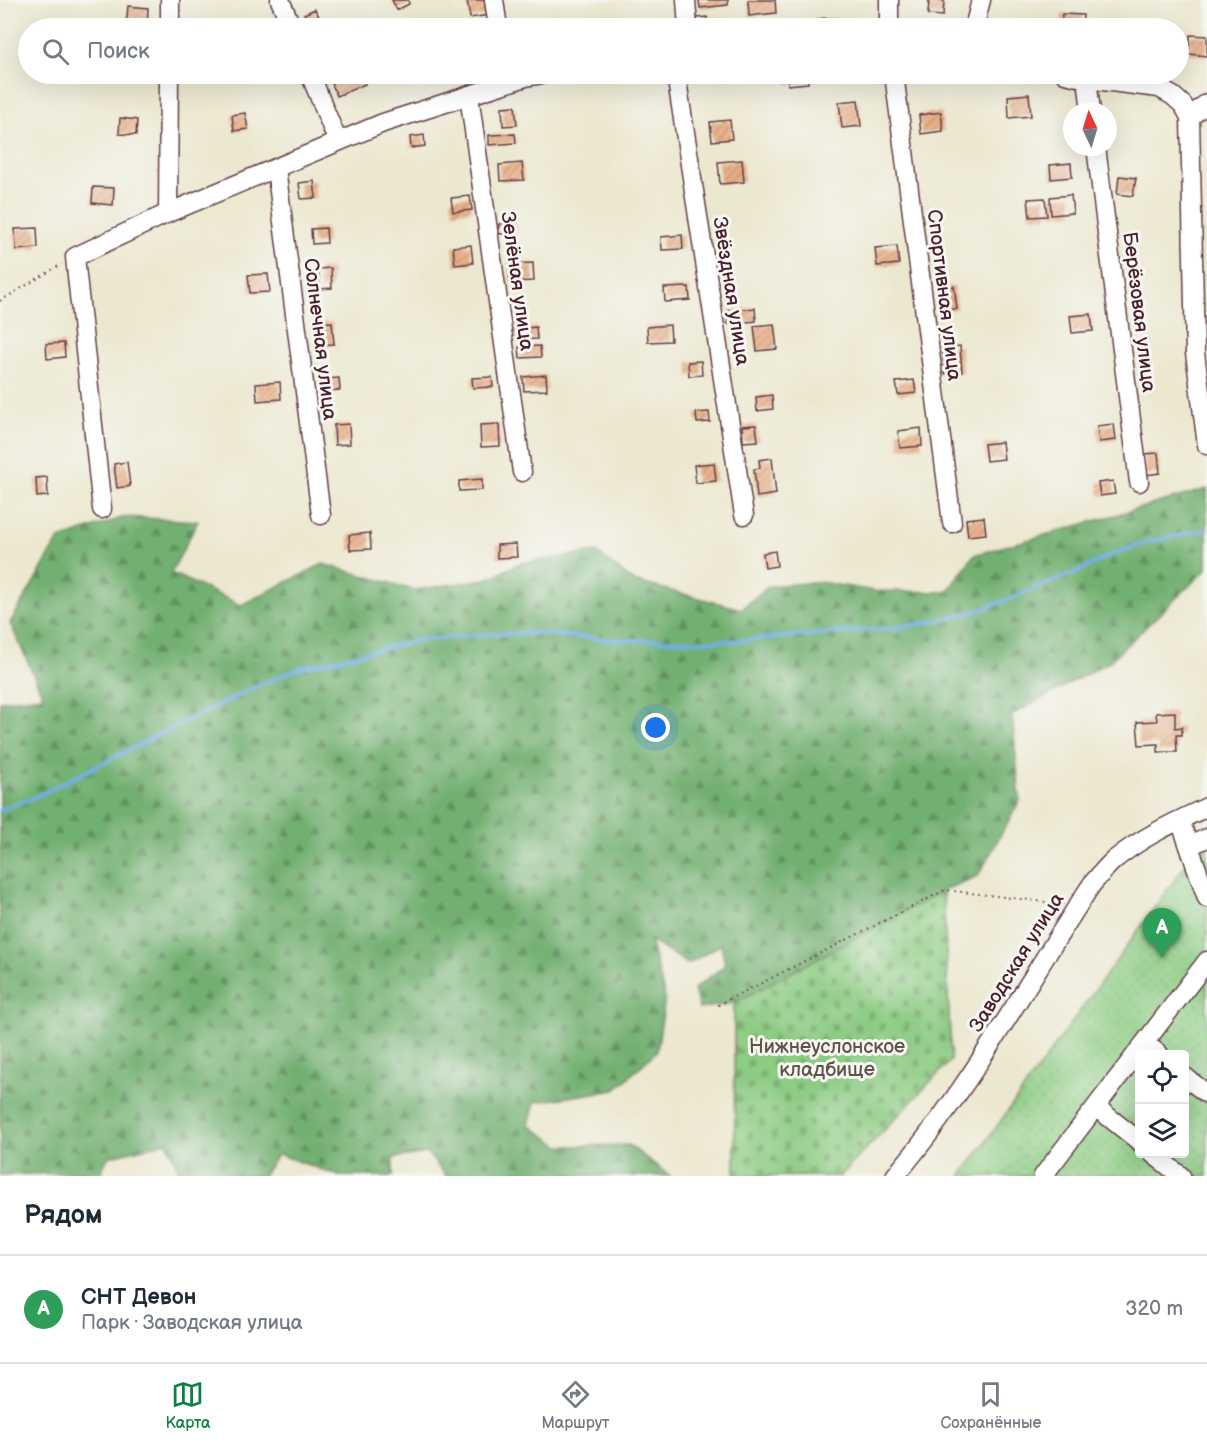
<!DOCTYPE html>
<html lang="ru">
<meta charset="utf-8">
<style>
:root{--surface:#fff;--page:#f6f6f7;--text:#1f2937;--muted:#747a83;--line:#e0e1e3;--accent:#0b8043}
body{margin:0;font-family:"Balsamiq Sans",sans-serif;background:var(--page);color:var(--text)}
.controls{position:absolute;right:18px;bottom:18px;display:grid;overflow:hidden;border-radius:6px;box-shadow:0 6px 24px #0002}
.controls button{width:54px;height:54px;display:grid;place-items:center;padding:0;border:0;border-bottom:2px solid var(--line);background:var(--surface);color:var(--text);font:30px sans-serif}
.compass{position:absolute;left:1063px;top:102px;width:54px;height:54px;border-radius:50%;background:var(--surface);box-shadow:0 6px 24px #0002;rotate:356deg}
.you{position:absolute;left:656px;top:728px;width:21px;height:21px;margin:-15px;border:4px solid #fff;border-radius:50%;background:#1a73e8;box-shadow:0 0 0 9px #1a73e833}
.badge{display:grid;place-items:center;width:39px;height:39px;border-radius:50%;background:var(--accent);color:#fff;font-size:20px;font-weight:700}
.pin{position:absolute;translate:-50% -50px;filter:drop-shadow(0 2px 3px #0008)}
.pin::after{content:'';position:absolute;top:32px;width:21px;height:18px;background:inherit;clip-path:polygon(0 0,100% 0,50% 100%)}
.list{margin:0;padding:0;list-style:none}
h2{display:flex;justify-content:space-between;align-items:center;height:78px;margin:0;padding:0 24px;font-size:26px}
h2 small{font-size:20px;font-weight:400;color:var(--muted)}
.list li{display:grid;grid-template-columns:39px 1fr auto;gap:18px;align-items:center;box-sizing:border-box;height:108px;padding:0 24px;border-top:2px solid var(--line)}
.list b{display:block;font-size:22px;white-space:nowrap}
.list p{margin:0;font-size:20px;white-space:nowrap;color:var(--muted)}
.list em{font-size:20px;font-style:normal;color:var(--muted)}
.icon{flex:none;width:33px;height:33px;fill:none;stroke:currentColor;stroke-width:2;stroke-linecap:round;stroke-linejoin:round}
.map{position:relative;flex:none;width:1207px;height:1176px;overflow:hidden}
.search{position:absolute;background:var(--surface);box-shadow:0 6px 24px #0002;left:18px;right:18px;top:18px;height:66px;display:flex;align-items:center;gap:15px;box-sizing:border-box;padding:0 21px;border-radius:33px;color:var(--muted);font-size:22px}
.sheet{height:186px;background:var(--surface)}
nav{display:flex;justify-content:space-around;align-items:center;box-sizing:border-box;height:84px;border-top:2px solid var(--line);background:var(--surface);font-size:16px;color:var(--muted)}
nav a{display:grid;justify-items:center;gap:3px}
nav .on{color:var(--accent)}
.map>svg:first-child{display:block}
.forest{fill:url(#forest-firs);stroke:#5e684e;stroke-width:1.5}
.cemetery{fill:url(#cemetery-stones);stroke:#6c7657;stroke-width:1.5}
.garden{fill:url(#garden-dots);stroke:#6c7657;stroke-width:1.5;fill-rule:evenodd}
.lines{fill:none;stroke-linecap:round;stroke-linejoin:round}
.stream{stroke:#74aee5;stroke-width:4}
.building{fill:url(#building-hatch)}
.minor-casing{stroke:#623d44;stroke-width:21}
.path{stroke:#623d44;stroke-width:2;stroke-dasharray:1.5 4.5;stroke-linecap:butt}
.minor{stroke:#fff;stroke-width:18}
.labels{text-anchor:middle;stroke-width:6;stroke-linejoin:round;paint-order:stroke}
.street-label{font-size:20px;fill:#4a1f2b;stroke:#f6f6f2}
.park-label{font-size:20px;fill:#5e5345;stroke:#f6f6f2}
</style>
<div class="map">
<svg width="1207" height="1176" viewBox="0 0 1207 1176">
<defs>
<pattern id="forest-firs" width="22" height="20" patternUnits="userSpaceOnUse" patternTransform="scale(1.5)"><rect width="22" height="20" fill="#72b071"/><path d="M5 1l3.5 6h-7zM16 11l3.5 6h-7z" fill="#608f5d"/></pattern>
<pattern id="cemetery-stones" width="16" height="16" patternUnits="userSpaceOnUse" patternTransform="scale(1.5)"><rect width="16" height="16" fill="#8dcc83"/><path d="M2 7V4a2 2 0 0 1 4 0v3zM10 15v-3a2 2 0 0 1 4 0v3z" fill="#7baf71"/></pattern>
<pattern id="garden-dots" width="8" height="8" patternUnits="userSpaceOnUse" patternTransform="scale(1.5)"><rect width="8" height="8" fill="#8dcc83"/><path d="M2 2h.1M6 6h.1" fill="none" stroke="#7baf71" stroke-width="1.8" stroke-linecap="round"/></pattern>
<pattern id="building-hatch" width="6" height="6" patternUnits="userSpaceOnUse" patternTransform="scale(1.5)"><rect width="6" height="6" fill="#eab087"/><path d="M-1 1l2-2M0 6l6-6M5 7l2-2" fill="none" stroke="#c08f6f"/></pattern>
</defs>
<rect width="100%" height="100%" fill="#f6f6f2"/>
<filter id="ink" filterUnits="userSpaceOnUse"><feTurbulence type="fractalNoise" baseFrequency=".0167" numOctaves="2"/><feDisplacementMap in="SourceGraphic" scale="12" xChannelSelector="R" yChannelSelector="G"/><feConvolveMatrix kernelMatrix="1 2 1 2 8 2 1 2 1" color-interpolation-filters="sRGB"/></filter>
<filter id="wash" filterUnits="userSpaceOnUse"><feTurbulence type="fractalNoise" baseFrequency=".008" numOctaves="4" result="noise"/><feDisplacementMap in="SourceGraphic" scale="24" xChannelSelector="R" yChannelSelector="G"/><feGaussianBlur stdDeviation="1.35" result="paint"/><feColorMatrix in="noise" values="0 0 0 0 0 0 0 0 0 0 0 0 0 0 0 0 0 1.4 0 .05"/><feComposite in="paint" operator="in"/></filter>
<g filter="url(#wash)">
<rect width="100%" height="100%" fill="#ece8d0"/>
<path class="forest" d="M1207,489v80l-98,93 -97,53 8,85 -42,76 -35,15 8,169 -111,116h-105l-1,-173 -35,6 -5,-20 31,-24 -4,-21 -33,20 -38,-24 15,58 -8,53 -42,39 -80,12 -6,23 31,21 69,-1 41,31h-224l-19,-23 -34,5v18h-54l-61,-22 -15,22h-82l-14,-34 -59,15 -7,15 -101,3v-474l43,-5 -33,-73 49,-84 66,-22 73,4 -27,52 70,32 82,-41 92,26 71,-11 35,-16 75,-11 37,29 108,28 28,-23 51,-4 54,9 73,1 27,-37z"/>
<path class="cemetery" d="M943,891l8,169 -111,116h-105l-1,-173z"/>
<path class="garden" d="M1207,840v336h-246l240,-333zM1140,1054h44v100h-44z"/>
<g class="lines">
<path class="stream" d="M0,810l35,-13 228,-114 37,-15 119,-28 76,-6 40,-1 80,7 118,1 163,-13 40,-7 38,-9 35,-13 70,-28 34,-17 35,-12 57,-12"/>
</g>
<g id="blocks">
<path class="building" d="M392,0h16l1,4 -12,6z
M467,0h20l2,15 -19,3z
M699,0h29v5l-28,3z
M748,0h27l1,13 -27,3z
M929,0h15l-1,16 -15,-1z
M128,6l20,2 -1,20 -21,-1z
M315,9l8,15 -12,4 -7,-14z
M1062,14l21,1 -1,13h-21z
M707,17l1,11h-11l-1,-10z
M607,20l1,8h-19l-1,-5z
M1190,35l17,1v20l-18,-2z
M328,74h33l4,10 -28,12z
M788,74h20v9l-20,2z
M1029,94l2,22 -22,2 -1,-22z
M858,100l3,26 -19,2 -3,-26z
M515,106l2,19 -14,1 -1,-19z
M941,112l2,19 -22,3 -2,-19z
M245,113l3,16 -14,2 -2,-16z
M120,118l17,2 -1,15 -17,-1z
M730,120l2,19 -20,2 -2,-19z
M515,134l1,9 -27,2v-10z
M424,135l1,11 -14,2 -1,-11z
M742,160l2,22 -24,2 -2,-22z
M522,163l2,17 -24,1 -1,-16z
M1071,163l1,14 -21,2 -1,-14z
M1119,176l17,2 -3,18 -16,-2z
M314,181l2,17 -15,1 -2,-16z
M93,187l21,1 -1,17 -21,-2z
M1071,195l2,18 -22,2 -1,-18z
M470,196l2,14 -19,2 -2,-14z
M1045,198l2,18 -17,1 -2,-18z
M516,223l1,10 -18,1v-10z
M37,228l1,20 -22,2 -1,-21z
M326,228l1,15 -15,1 -1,-15z
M682,235l1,14 -21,1 -1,-13z
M471,245l2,18 -18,2 -2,-18z
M897,246l2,18 -22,2 -2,-18z
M533,263l1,18 -24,1 -1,-18z
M331,268l1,20 -12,1 -2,-20z
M268,274l2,18 -20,1 -2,-18z
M954,286l3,23 -13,1 -2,-22z
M689,287l1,13 -25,2 -1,-14z
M755,308l1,13 -28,3 -1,-13z
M1091,314l2,17 -21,2 -2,-17z
M332,322l2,22 -15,1 -1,-22z
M774,324l3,25 -20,2 -3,-25z
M670,325l1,16 -23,1 -1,-15z
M536,327l1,12 -20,1 -1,-11z
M64,343l1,14 -18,2 -1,-15z
M540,346l1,11 -21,1 -1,-11z
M960,346l2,26 -17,2 -3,-26z
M701,361l1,14 -13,1 -1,-14z
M546,375l1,15 -23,1 -1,-14z
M492,377l1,10 -20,1 -1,-10z
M339,378l1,12 -13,1 -1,-12z
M914,380l2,13 -18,2 -2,-13z
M280,382l1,17 -24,2 -1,-17z
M772,395l1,14 -16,2 -1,-14z
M709,412l1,10 -13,1 -1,-10z
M349,424l1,20 -15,1 -1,-20z
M499,424l1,22 -19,1 -1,-22z
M1114,424l2,16 -17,2 -2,-16z
M756,425l2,16 -15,1 -1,-16z
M921,428l1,18 -22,2 -2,-17z
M1002,442l2,17 -18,2 -2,-17z
M1158,453l2,20 -14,2 -2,-21z
M772,458l4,36 -19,3 -3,-28 6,-1 -1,-8z
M127,462l3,24 -13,2 -3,-24z
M714,463l2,18 -20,2 -2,-18z
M47,477l1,19 -11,1 -1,-19z
M482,479v11l-23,1v-10z
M1113,481l2,13 -15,2 -2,-13z
M984,517l2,17 -18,2 -2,-17z
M370,533l1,16 -21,1 -1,-15z
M516,544l1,13 -20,1v-13z
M775,551l2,15 -12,2 -2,-15z
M1175,712v16l7,-1v8h-6l1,17h-19v-8l-19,1 -2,-23 20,-1 -1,-8z"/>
</g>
</g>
<g filter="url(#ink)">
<use href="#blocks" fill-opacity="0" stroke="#623d44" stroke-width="1.5"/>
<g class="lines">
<defs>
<path id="minor" d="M280,0l12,28
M494,0l4,28
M686,0l2,28
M889,0v28
M170,28v-28
M823,28h14
M974,28l7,-28
M310,74l28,68
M676,74l68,441
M894,74l58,449
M1065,74l22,5 72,9 14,8 10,9 7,12 17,-14
M1087,79l4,32
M469,95l53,377
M1190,117l5,236 12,92
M1096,147l43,335
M276,168l45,347
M168,213l1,-139
M102,509l-27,-252 93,-44 215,-90 143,-46 16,-3
M1180,820l27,78
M1189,846l18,-8
M1145,1043l14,11
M1184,1076l23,18
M1096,1107l44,35
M1153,1154l28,22
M895,1176c76,-89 132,-194 197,-292 7,-8 14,-17 22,-24 28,-23 61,-38 93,-53
M1043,1176l164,-215"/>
</defs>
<use href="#minor" class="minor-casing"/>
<path class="path" d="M0,301l62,-37
M718,1005l227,-115 118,14"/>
<use href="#minor" class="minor"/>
</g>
</g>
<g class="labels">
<g class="street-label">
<text transform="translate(518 281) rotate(82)" y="7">Зелёная улица</text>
<text transform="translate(732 291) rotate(81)" y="7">Звёздная улица</text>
<text transform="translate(945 295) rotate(83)" y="7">Спортивная улица</text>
<text transform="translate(1140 312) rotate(83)" y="7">Берёзовая улица</text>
<text transform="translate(321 339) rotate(83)" y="7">Солнечная улица</text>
<text transform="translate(1016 962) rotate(-58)" y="7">Заводская улица</text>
</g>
<g class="park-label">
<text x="827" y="1053">Нижнеуслонское<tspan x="827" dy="23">кладбище</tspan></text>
</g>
</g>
</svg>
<div class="controls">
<button><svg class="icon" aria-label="locate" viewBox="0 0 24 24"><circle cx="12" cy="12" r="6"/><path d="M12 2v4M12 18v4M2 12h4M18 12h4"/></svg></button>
<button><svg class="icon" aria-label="layers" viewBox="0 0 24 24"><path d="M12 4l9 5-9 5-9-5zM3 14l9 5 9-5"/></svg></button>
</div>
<svg class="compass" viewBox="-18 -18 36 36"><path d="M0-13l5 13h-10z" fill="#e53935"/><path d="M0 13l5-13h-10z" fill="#747a83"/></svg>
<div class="you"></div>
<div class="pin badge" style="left:1162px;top:958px;background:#2e9e5b">A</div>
<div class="search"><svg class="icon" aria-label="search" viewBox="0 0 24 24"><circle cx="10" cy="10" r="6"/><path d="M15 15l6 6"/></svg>Поиск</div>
</div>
<section class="sheet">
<h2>Рядом<small></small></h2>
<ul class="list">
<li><span class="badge" style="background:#2e9e5b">A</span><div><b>СНТ Девон</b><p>Парк · Заводская улица</p></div><em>320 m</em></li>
</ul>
</section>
<nav>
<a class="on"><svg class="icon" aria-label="map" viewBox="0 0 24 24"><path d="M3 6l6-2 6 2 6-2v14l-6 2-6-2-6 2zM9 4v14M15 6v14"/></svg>Карта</a>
<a><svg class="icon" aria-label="directions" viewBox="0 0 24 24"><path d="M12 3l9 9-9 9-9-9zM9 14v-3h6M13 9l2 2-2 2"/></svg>Маршрут</a>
<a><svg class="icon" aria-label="saved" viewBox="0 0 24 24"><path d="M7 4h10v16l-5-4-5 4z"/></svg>Сохранённые</a>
</nav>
